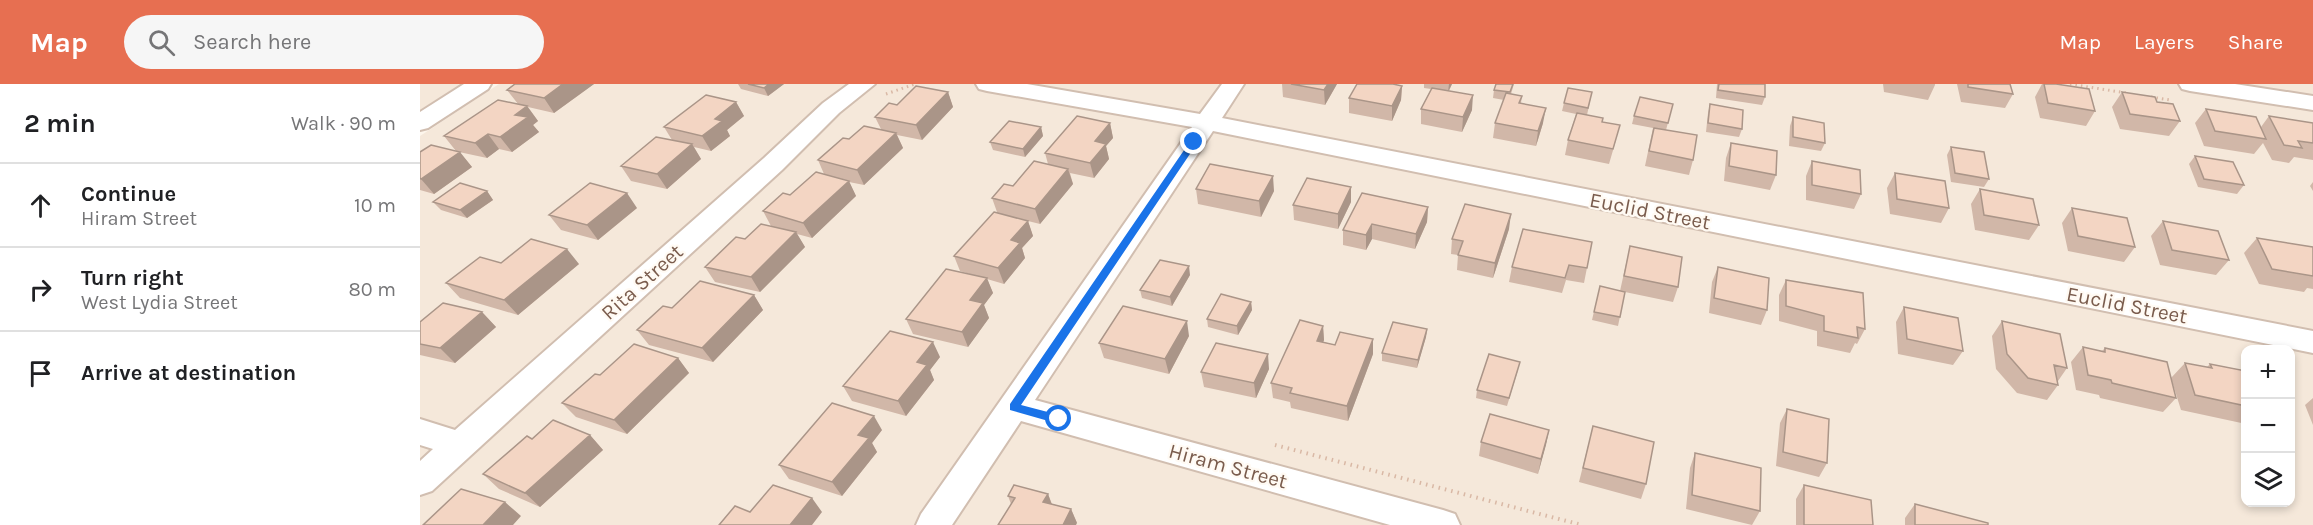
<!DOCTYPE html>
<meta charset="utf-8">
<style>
:root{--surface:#fff;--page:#f6f6f6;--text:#202124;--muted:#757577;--line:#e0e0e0;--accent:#e76f51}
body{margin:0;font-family:Karla,sans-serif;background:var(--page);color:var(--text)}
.controls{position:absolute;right:18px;bottom:18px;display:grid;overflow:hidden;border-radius:12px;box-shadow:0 3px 9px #0003}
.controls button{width:54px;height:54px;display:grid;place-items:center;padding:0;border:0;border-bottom:2px solid var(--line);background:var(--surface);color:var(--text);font:30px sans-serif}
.stop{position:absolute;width:18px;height:18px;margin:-14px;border:4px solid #1a73e8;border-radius:50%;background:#fff}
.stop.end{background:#1a73e8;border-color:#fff;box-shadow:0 2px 6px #0008}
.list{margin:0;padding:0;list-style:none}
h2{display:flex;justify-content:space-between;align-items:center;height:78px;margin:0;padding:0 24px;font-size:26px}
h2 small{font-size:20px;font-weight:400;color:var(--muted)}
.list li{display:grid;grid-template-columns:39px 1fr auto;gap:18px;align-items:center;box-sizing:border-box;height:84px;padding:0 24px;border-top:2px solid var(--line)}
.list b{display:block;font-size:22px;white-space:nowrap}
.list p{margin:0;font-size:20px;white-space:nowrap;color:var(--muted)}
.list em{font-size:20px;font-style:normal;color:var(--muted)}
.icon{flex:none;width:33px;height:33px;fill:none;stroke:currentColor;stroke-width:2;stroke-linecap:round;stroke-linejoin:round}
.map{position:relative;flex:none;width:1893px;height:441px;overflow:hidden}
header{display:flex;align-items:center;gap:36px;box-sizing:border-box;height:84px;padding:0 30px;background:var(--accent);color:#fff}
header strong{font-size:28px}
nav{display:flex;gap:33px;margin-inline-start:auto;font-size:21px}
.search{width:420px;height:54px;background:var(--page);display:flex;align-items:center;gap:15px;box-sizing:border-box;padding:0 21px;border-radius:33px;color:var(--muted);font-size:22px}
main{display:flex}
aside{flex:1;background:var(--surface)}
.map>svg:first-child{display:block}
.residential{fill:#f5e8da;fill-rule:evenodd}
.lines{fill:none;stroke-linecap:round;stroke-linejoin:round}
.minor-casing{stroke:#d1beb0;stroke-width:4}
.path-far1{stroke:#d9b8a5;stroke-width:3;stroke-dasharray:1.5 4;stroke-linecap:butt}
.path{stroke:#d9b8a5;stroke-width:4;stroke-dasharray:1.5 5;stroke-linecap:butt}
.minor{fill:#fff;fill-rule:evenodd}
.wall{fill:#d1b7a8}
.shaded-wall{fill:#aa9588}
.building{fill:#f3d5c3;stroke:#aa9588;stroke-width:1.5}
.route{fill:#1a73e8}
.labels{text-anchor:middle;stroke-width:4.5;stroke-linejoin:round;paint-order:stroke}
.street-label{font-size:21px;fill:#7a5c4d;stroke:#fffaf3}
</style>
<header>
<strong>Map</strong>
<div class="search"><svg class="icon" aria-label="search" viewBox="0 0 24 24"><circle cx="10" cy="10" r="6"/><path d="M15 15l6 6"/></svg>Search here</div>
<nav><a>Map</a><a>Layers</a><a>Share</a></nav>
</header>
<main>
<aside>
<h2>2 min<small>Walk · 90 m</small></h2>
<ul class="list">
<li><svg class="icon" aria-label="ahead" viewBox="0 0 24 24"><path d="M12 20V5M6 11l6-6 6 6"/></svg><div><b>Continue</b><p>Hiram Street</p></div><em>10 m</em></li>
<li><svg class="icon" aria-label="right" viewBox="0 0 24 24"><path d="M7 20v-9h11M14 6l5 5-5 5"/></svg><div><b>Turn right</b><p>West Lydia Street</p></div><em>80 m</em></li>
<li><svg class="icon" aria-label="arrive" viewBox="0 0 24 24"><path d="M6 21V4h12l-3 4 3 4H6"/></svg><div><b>Arrive at destination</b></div></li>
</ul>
</aside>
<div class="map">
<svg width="1893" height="441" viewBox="0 0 1893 441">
<rect width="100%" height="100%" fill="#fdf6ec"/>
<path class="residential" d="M0,0h41l-41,26z
M79,0h1814v441h-1893v-389zM1826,266h44v152h-44z"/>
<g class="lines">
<defs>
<path id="minor" d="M44,0h27l-3,5 -60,39 -8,2v-18z
M429,0h26l-36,29 -57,57 -350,321 -12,4v-34l13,-12 -13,-4v-26l35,11 309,-272 59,-55z
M556,0h51l173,30 22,-30h22l-22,34 1091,213v22l-1100,-222 -178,269 408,110 12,4 5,11h-70l-369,-104 -69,104h-36l5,-11 271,-387 -205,-36 -8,-2z
M1759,0h56l78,12v14l-123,-19 -8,-2z"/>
</defs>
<use href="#minor" class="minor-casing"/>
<path class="path-far1" d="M1650,0l56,9
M466,10l29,-10
M1731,13l19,3"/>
<path class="path" d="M855,361l307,80"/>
<use href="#minor" class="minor"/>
</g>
<path class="wall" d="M93,0h81l-40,29 -26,-6 10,14 -5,4 6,7 -27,20 -13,-3 -12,9 -28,-6 13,15 -38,27 -14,-4v-38l36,-1 -12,-15 74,-32 -11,-14 7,-5z
M318,0h46l-16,12 -27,-7z
M862,0h55l-12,21 -42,-8z
M1004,0h28l-3,7 23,19 -10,22 -41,-8v-15l10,-20 -7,-1z
M1094,0l-3,10 11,2 -1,7 22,20 -7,23 -43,-8 2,-15 9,-23 -11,-2 1,-8z
M1297,0h48v13l-3,8 -46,-7z
M1463,0h52v1l-7,15 -44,-8z
M1537,0h53l3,10 -8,14 -44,-6z
M1622,0h14l39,27 -9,15 -46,-8 -5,-21z
M982,2l-1,14 -9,21 -43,-8v-15z
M528,8l5,15 -31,33 -25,-5 6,13 -39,37 -15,-3 7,14 -44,42 -15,-4 8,13 -45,45 -45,-10 -10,-15 40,-28 26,-13 -8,-15 61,-37 -6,-14 31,-21 32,-10 -6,-12 22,-12z
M1172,8l-5,23 16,3 -1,4 14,18 -7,24 -44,-9 3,-15 8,-26 -14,-3 2,-8z
M1702,8l35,10 23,19 -11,15 -49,-7 -8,-22z
M316,18l8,14 -17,14 3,6 -19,15 -17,-4 7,12 -34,30 -36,-8 -10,-15 51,-26 -8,-13z
M1253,20l-7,26 27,30 -4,15 -44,-9 8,-38 -21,-4 2,-8z
M1290,20l32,25 -3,8 -33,-5 2,-19z
M1786,25l55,18 8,-11 44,7v37l-19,-3 -5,6 -17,-3 -9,-17 -9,11 -50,-8 -9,-23z
M1373,33l32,26 -4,8 -32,-5 1,-20z
M690,39l3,15 -7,8 3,13 -15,19 -24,-5 3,11 -33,40 -12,-3 5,15 -11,12 3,10 -21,26 -17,-5 6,14 -9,12 5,13 -21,29 -55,-13 -7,-15 70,-43 -16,-5 -6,-15 43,-44 -5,-14 56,-34 -3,-11z
M621,43l2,9 -18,21 -32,-7 -3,-8z
M1311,59l45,32 -6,15 -46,-9 2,-23z
M1531,63l38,32 -5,8 -33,-5 -4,-27z
M1775,72l49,29 -7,9 -39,-7 -9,-23z
M1392,77l49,33 -7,15 -48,-9v-24z
M1475,89l54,35 -8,15 -51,-9 -3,-26z
M1893,98v9l-3,-5z
M776,105l78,2 -13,26 -63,-13z
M1560,105l59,36 -10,15 -54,-10 -4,-26z
M67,107l6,9 -26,18 -26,-8 -8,-8z
M931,118l-13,27 -44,-9 -1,-15z
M1008,123l-1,15 -12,27 -43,-10 -6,11 -23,-5v-15z
M217,124l-39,32 -37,-10 -12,-15z
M1652,124l63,39 -11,15 -56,-11 -6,-28z
M1743,137l66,39 -13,15 -56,-10 -9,-29z
M1089,145l-16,49 -36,-8 1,-15 -7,-1 1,-15z
M1837,154l56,9v42l-6,-1 -3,4 -45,-8 -15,-31z
M1172,158l-8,41 -18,-3 -4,13 -53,-11 3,-15z
M1210,162l48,41 -5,15 -48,-10 -7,34 -26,-6 8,-34 20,5z
M81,179l78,1 -61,51 -58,-17 -14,-15z
M1298,183l49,43 -6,15 -52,-12 3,-31z
M770,191l-18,31 -30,-8 -2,-8z
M1366,196l79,49 -8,15 -2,-1 -5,10 -33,-7v-15l-38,-10v-26z
M334,211l9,15 -50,52 -64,-17 -12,-15 35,-22z
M831,218l1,8 -14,25 -30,-8 -1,-8z
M1484,223l59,44 -10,14 -55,-11 -2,-32z
M62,228l14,15 -41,36 -35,-8v-33z
M1582,237l65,47 -9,13v4l-11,15 -30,-7 -21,-24 -4,-33z
M903,242l1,14 -1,2 50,12 -25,67 -57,-13 -1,-6 -17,-4 -2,-15z
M1007,245l-1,8 -9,31 -35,-7v-8z
M769,252l-20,38 -65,-16 -5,-15z
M1663,263l19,4 3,-3 71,50 -13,14 -63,-14 -1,-3 -23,-5 -5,-28z
M520,273l-10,13 4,10 -28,36 -54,-15 -9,-15z
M258,274l11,15 -62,61 -51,-17 -14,-14 38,-28z
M1765,279l22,4 3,-3 36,7v53l-65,-14 -10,-32z
M849,285l-13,29 -52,-11 -3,-15z
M1098,286l-11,36 -31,-8 1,-8z
M1893,314v27l-8,-20z
M1367,325l40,54 -8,14 -43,-11 4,-43z
M1173,342l53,58 -5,15 -62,-17z
M462,346l-10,13 5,9 -35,44 -53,-17 -10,-14z
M1129,346l-11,44 -59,-18 2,-14z
M170,351l13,15 -63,57 -41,-18 -16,-15 49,-35z
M1275,369l65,58 -8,14 -66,-16 4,-41z
M1384,401l69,40h-77v-26z
M628,410l4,10 19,5 6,14 -66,-19 -3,-8z
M1495,420l73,21h-83v-7z"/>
<path class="shaded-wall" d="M143,0h31l-40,29 -10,-15z
M349,0h15l-16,12 -4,-8z
M908,0h9l-12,21 -1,-15z
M1029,0h3l-4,8z
M982,2l-1,14 -9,21v-15z
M528,8l5,15 -31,33 -6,-15z
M1053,11l-1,15 -10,22 1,-15z
M316,18l8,14 -17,14 3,6 -19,15 -9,-15 13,-17z
M107,22l11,15 -5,4 6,7 -27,20 -12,-15 15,-22z
M1126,24l-3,15 -7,23 2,-15z
M690,39l3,15 -7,8 3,13 -15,19 -4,-15 5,-22z
M621,43l2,9 -18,21 -2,-8z
M476,49l7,15 -39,37 -7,-15z
M68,50l11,15 -12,9 -12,-15z
M272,60l9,15 -34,30 -10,-15z
M40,68l12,15 -38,27 -13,-15z
M648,85l5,15 -33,40 -5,-15z
M853,92l1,15 -13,26 -2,-16z
M429,97l7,15 -44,42 -9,-15z
M931,103v15l-13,27v-15z
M67,107l6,9 -26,18 -7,-8z
M207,109l10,15 -39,32 -11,-15z
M1008,123l-1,15 -12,27 1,-15z
M1091,130l-2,15 -16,49 2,-15z
M608,137l5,15 -11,12 3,10 -21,26 -6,-16 13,-28z
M952,140v15l-6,11v-15z
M376,148l9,15 -45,45 -9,-15z
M147,165l12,15 -61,51 -14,-15z
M769,182l1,9 -18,31 -2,-9z
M567,194l6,15 -9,12 5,13 -21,29 -6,-15 8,-32z
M334,211l9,15 -50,52 -11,-14z
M831,218l1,8 -14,25 -1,-9z
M62,228l14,15 -41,36 -15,-15z
M767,237l2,15 -20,38 -4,-15z
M903,242l1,14 -6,16 -1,-15z
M1007,245l-1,8 -9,31 1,-8z
M953,255v15l-25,67 -1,-15z
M513,258l7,15 -10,13 4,10 -28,36 -8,-15 19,-39z
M848,270l1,15 -13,29 -2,-15z
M258,274l11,15 -62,61 -13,-14z
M454,332l8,14 -10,13 5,9 -35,44 -10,-14 26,-47z
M1129,346l-3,15 -8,29 3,-15z
M170,351l13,15 -63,57 -15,-14z
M628,410l5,14 -10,-6z
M392,414l10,14 -10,13h-22z
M85,418l16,14 -8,9h-30z
M651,425l6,14 -1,2h-13z"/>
<path class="building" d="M95,0h48l-19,14 -37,-8z
M328,0h21l-5,4z
M871,0h37l-4,6z
M937,0h36l9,2 -10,20 -43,-8z
M1076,0h17l-3,8 -16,-2z
M1299,0h46v13l-47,-7z
M1548,0h42l3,10 -45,-7z
M1624,0h12l33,5 6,22 -47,-8z
M496,2l32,6 -32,33 -41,-8 14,-14 8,2z
M1012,4l41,7 -10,22 -42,-8z
M1148,4l24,4 -4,16 -24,-5z
M1702,8l33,5 2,5 16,2 7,17 -50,-7z
M1086,9l16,3 -3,7 27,5 -8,23 -43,-8z
M286,11l30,7 -21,17 7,2 -20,15 -38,-9z
M1220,13l33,7 -5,19 -34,-7z
M78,16l29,6 -12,9 13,2 -28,20 -12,-3 -13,9 -31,-7z
M1290,20l33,6 -1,19 -34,-6z
M1786,25l50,8 10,22 -51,-8z
M1157,29l26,5 -1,4 18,3 -7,24 -45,-9z
M657,32l33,7 -15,18 11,3 -16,19 -45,-10z
M1849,32l44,7v20l-15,-2 4,7 -18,-3z
M1373,33l31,6 1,20 -32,-6z
M589,37l32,6 -18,22 -33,-7z
M444,42l32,7 -39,37 -39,-10 25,-22 6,1z
M1234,44l43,7 -4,25 -44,-9z
M236,53l36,7 -35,30 -36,-8z
M1311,59l46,8 -1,24 -47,-9z
M11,61l29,7 -39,27 -1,-1v-26z
M1531,63l33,5 5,27 -34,-6z
M1775,72l38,6 11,23 -40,-6z
M614,77l34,8 -33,40 -43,-11 12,-14 9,2z
M1392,77l48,9 1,24 -49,-9z
M790,80l63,12 -14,25 -63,-12z
M396,88l33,9 -46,42 -40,-12 20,-18 7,2z
M1475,89l50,8 4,27 -52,-9z
M887,94l44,9 -13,27 -45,-9z
M40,99l27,8 -27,19 -27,-8z
M170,99l37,10 -40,32 -38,-10z
M1560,105l53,10 6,26 -55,-10z
M942,109l66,14 -12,27 -44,-10 -6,11 -23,-5z
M1045,120l46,10 -16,49 -37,-8 5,-14 -11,-2z
M1652,124l55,10 8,29 -57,-11z
M574,128l34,9 -17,19 9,3 -22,25 -44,-12z
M1743,137l55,10 11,29 -57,-10z
M341,140l35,8 -45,45 -46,-10 31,-30 9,2z
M1103,145l69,13 -5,26 -18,-3 -4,13 -53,-11z
M1837,154l56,9v29l-41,-7z
M111,155l36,10 -63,51 -58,-17 34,-26 21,6z
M1210,162l52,11 -4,30 -54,-11z
M740,176l29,6 -19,31 -30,-7z
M1298,183l51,11 -2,32 -53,-12z
M526,185l41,9 -17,22 13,3 -21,29 -56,-13z
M1366,196l77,13 2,36 -8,-2 1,11 -34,-7v-15l-38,-10z
M280,197l54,14 -52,53 -65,-18 26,-24 9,2z
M1180,202l25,6 -5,25 -26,-5z
M801,210l30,8 -14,24 -30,-7z
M23,219l39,9 -42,36 -20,-4v-22z
M703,222l64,15 -22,38 -66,-16z
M1484,223l54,11 5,33 -56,-12z
M880,236l23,6 -6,15 18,4 5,-13 33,7 -26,67 -57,-13 2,-5 -21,-5z
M1582,237l58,13 7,34 -13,-3 4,20 -30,-7 -21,-24z
M973,238l34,7 -9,31 -36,-7z
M470,247l43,11 -16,20 10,3 -29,36 -55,-15z
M796,259l52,11 -14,29 -53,-11z
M214,260l44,14 -64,62 -52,-17 33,-29 5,1z
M1663,263l22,5v-4l62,14 9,36 -64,-15 -1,-3 -23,-5z
M1069,270l31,8 -11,36 -32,-8z
M1765,279l27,5 -2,-4 36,7v35l-51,-11z
M412,319l42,13 -16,19 11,3 -37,44 -53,-17z
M1367,325l42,10 -2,44 -44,-11z
M1070,330l59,16 -8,29 -60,-17z
M133,336l37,15 -65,58 -42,-19 44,-38 5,3z
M1173,342l61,16 -8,42 -63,-16z
M1275,369l66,15 -1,43 -68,-16z
M353,401l39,13 -22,27h-71l16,-19 15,6z
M594,401l34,9 -5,8 28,7 -8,16h-65l17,-27 -7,-2z
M1384,401l67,15 2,25h-69z
M41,405l44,13 -22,23h-60z
M1495,420l73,19v2h-73z"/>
<path class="route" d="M771,56l7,2 -177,263 42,11v6l-4,2 -49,-14v-6z"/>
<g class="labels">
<g class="street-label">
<text transform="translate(1230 127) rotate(11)" y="7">Euclid Street</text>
<text transform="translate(222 198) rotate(-42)" y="7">Rita Street</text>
<text transform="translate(1707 221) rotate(11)" y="7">Euclid Street</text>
<text transform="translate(808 382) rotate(15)" y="7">Hiram Street</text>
</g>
</g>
</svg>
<div class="controls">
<button>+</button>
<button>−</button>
<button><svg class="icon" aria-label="layers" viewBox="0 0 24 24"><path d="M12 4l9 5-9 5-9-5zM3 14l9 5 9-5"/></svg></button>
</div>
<div class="stop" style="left:639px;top:335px"></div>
<div class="stop end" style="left:774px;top:58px"></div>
</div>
</main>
